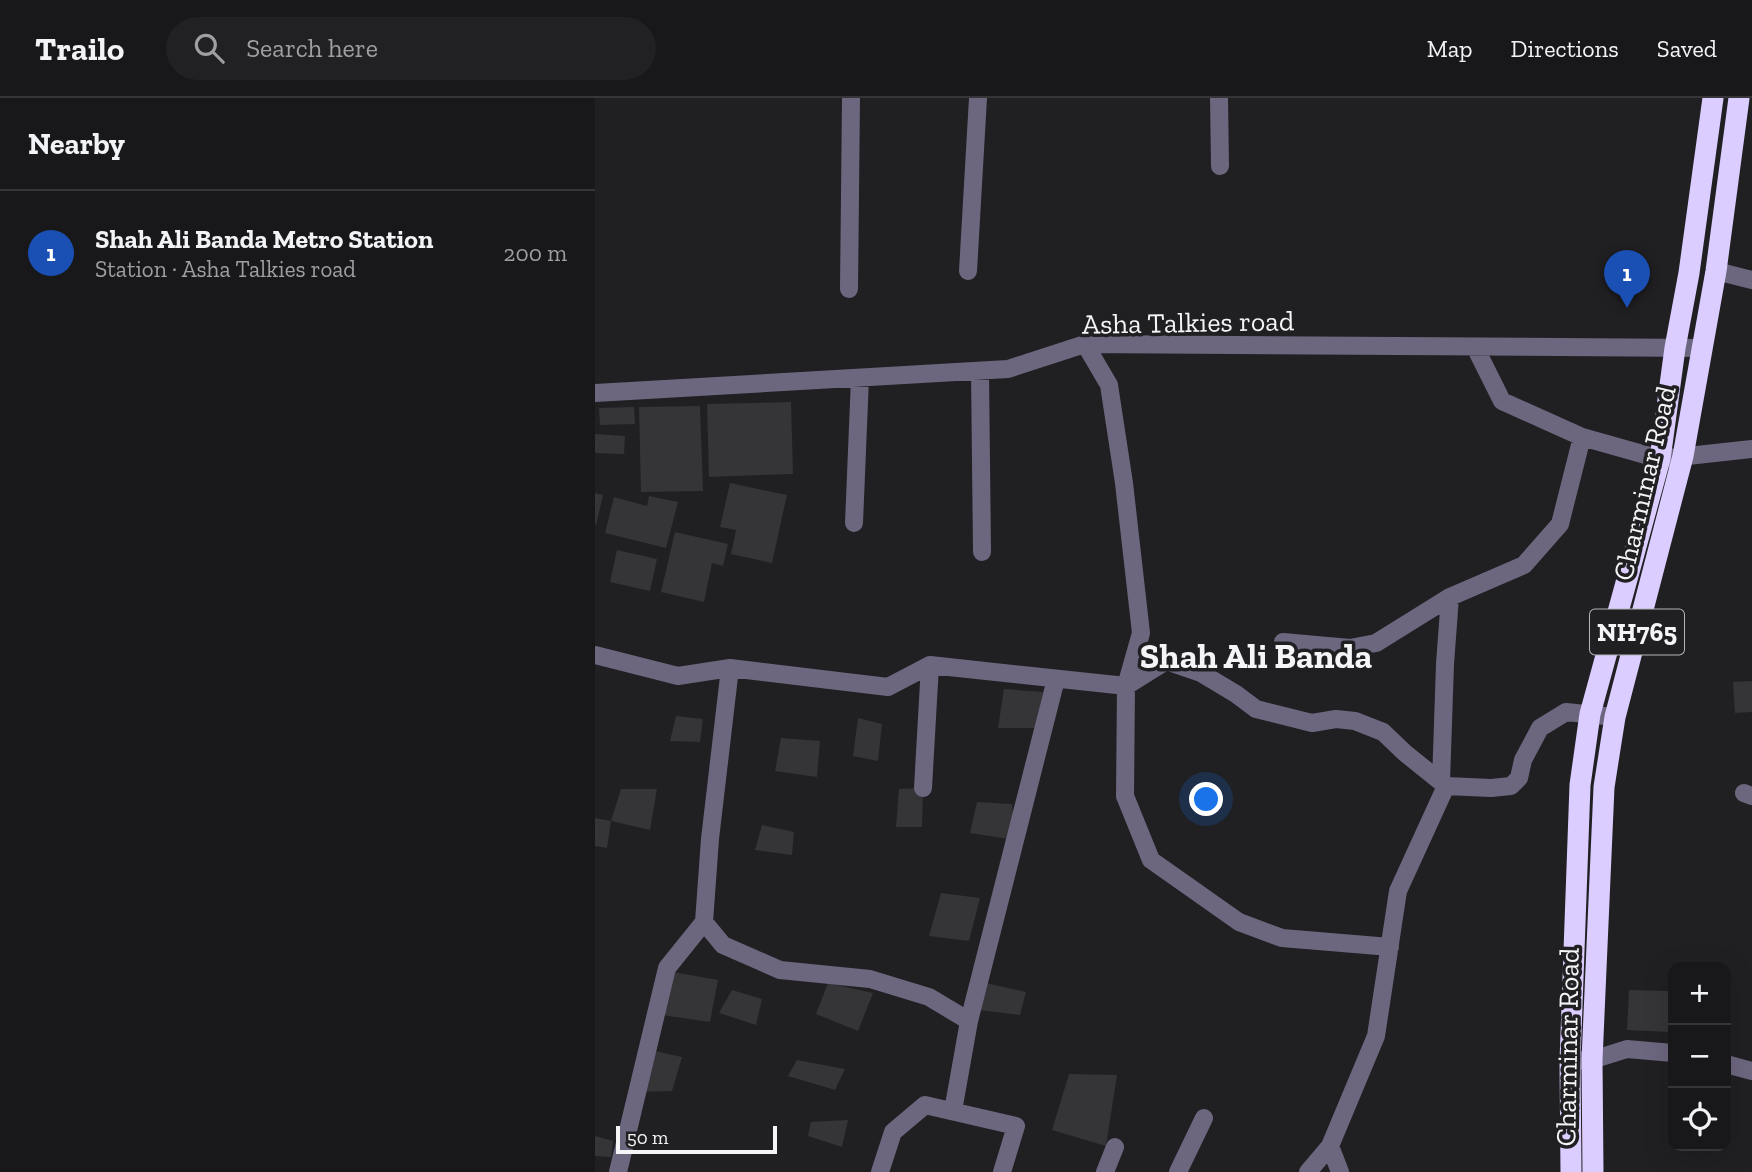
<!DOCTYPE html>
<meta charset="utf-8">
<style>
:root{--surface:#18171a;--page:#212023;--text:#f1f3f6;--muted:#9f9fa2;--line:#363639;--accent:#ddb133}
body{margin:0;font-family:"Zilla Slab",serif;background:var(--page);color:var(--text)}
.controls{position:absolute;right:21px;bottom:21px;display:grid;overflow:hidden;border-radius:14px;box-shadow:0 7px 28px #0002}
.controls button{width:63px;height:63px;display:grid;place-items:center;padding:0;border:0;border-bottom:2px solid var(--line);background:var(--surface);color:var(--text);font:35px sans-serif}
.scale{position:absolute;left:21px;bottom:18px;width:161px;box-sizing:border-box;padding-left:7px;border:4px solid #f5f4f6;border-top:0;font-size:19px;line-height:24px;white-space:nowrap;color:#f5f4f6;-webkit-text-stroke:5px #201f22;paint-order:stroke}
.you{position:absolute;left:612px;top:702px;width:24px;height:24px;margin:-18px;border:5px solid #fff;border-radius:50%;background:#1a73e8;box-shadow:0 0 0 10px #1a73e833}
.badge{display:grid;place-items:center;width:46px;height:46px;border-radius:50%;background:var(--accent);color:#fff;font-size:23px;font-weight:700}
.pin{position:absolute;translate:-50% -58px;filter:drop-shadow(0 2px 4px #0008)}
.pin::after{content:'';position:absolute;top:37px;width:24px;height:21px;background:inherit;clip-path:polygon(0 0,100% 0,50% 100%)}
.list{margin:0;padding:0;list-style:none}
h2{display:flex;justify-content:space-between;align-items:center;height:91px;margin:0;padding:0 28px;font-size:30px}
h2 small{font-size:23px;font-weight:400;color:var(--muted)}
.list li{display:grid;grid-template-columns:46px 1fr auto;gap:21px;align-items:center;box-sizing:border-box;height:126px;padding:0 28px;border-top:2px solid var(--line)}
.list b{display:block;font-size:26px;white-space:nowrap}
.list p{margin:0;font-size:23px;white-space:nowrap;color:var(--muted)}
.list em{font-size:23px;font-style:normal;color:var(--muted)}
.icon{flex:none;width:38px;height:38px;fill:none;stroke:currentColor;stroke-width:2;stroke-linecap:round;stroke-linejoin:round}
.map{position:relative;flex:none;width:1157px;height:1074px;overflow:hidden}
header{display:flex;align-items:center;gap:42px;box-sizing:border-box;height:98px;padding:0 35px;background:var(--surface);border-bottom:2px solid var(--line)}
header strong{font-size:33px}
nav{display:flex;gap:38px;margin-inline-start:auto;font-size:24px}
.search{width:490px;height:63px;background:var(--page);display:flex;align-items:center;gap:18px;box-sizing:border-box;padding:0 24px;border-radius:38px;color:var(--muted);font-size:26px}
main{display:flex}
aside{flex:1;background:var(--surface)}
.map>svg:first-child{display:block}
.building{fill:#353437}
.lines{fill:none;stroke-linecap:round;stroke-linejoin:round}
.street{stroke:#6d667f;stroke-width:18}
.highway{stroke:#dbcdff;stroke-width:21}
.labels{text-anchor:middle;stroke-width:7;stroke-linejoin:round;paint-order:stroke}
.shield{fill:#201f22;stroke:#b5b4b6;stroke-width:2}
.shield-label{font-size:26px;font-weight:bold;fill:#f5f4f6}
.street-label{font-size:28px;fill:#f5f4f6;stroke:#201f22}
.district-label{font-size:35px;font-weight:bold;fill:#f5f4f6;stroke:#201f22}
</style>
<header>
<strong>Trailo</strong>
<div class="search"><svg class="icon" aria-label="search" viewBox="0 0 24 24"><circle cx="10" cy="10" r="6"/><path d="M15 15l6 6"/></svg>Search here</div>
<nav><a>Map</a><a>Directions</a><a>Saved</a></nav>
</header>
<main>
<aside>
<h2>Nearby<small></small></h2>
<ul class="list">
<li><span class="badge" style="background:#1a4fb4">1</span><div><b>Shah Ali Banda Metro Station</b><p>Station · Asha Talkies road</p></div><em>200 m</em></li>
</ul>
</aside>
<div class="map">
<svg width="1157" height="1074" viewBox="0 0 1157 1074">
<rect width="100%" height="100%" fill="#201f22"/>
<path class="building" d="M196,304l2,72 -84,3 -2,-73z
M105,308l3,85 -62,1 -2,-85z
M39,309l1,17 -35,1 -1,-17z
M0,336l30,2 -1,18 -29,-1z
M135,385l57,12 -15,68 -41,-9 5,-24 -16,-3z
M0,395l8,2 -7,30h-1z
M54,398l29,6 -12,46 -61,-15 9,-36 33,9z
M80,434l53,12 -5,22 -11,-3 -8,39 -43,-10z
M22,452l40,9 -7,32 -40,-9z
M1157,583v31l-17,1 -2,-31z
M409,591l39,3 -8,36h-37z
M81,618l27,3 -3,23 -30,-1z
M263,620l24,6 -4,37 -25,-5z
M186,640l39,3 -3,36 -42,-6z
M328,690l-1,39h-26l3,-38z
M26,691h36l-7,41 -39,-9 -4,27 -12,-2v-28l16,3z
M382,704l35,2 3,36 -45,-7z
M167,727l32,7 -2,23 -37,-5z
M346,795l39,5 -11,43 -40,-5z
M78,874l45,8 -8,42 -48,-7z
M233,885l45,10 -15,38 -42,-17z
M391,885l40,9 -6,23 -42,-5z
M137,892l30,9 -6,26 -37,-12z
M1034,892l41,1 -1,41 -42,-2z
M60,953l27,6 -10,34 -35,1 17,-34z
M202,962l48,9 -10,21 -47,-14z
M474,976l48,1 -11,71 -54,-16z
M253,1022l-6,27 -34,-11 3,-14z
M0,1038l18,5 -2,16 -16,-1z"/>
<g class="lines">
<path class="street" d="M624,0l1,68
M373,173l10,-173
M1121,173l36,9
M254,191l2,-191
M490,246l24,41 15,98 17,150 -15,53 -1,110 26,64 88,62 43,16 108,9
M880,249l27,54 80,36 78,22 92,-10
M385,273l2,181
M0,295l413,-24 77,-25 617,4
M259,425l6,-145
M688,544l67,6 26,-5 74,-46 74,-32 36,-41 22,-87
M0,557l83,21 52,-8 158,19 42,-22 196,21 40,-25 35,12 35,21 20,15 56,14 24,-4 19,2 28,11 22,21 41,33 45,2 20,-2 8,-8 4,-18 17,-32 26,-16 49,5
M846,684l4,-118 5,-67
M328,690l7,-123
M1149,695l8,3
M109,824l19,23 57,25 90,9 59,18 40,24
M975,963l22,-1 35,-11 46,4
M1131,966l26,7
M358,1013l16,-90 87,-342
M735,1048l10,26
M23,1074l49,-204 37,-46 6,-83 20,-171
M285,1074l13,-40 32,-27 91,21 -14,46
M510,1074l10,-25
M583,1074l26,-54
M713,1074l22,-26 46,-110 22,-145 48,-105"/>
<path class="highway" d="M976,1074l-1,-111 10,-276 10,-71 70,-255 15,-111 14,-75 24,-175
M998,1074l-1,-112 12,-273 11,-70 68,-261 33,-185 23,-173"/>
</g>
<g class="labels">
<rect class="shield" x="995" y="511.5" width="94" height="45" rx="5"/>
<g class="shield-label">
<text x="1042" y="543">NH765</text>
</g>
<g class="street-label">
<text transform="translate(593 224) rotate(-1)" y="10">Asha Talkies road</text>
<text transform="translate(1049 385) rotate(-77)" y="10">Charminar Road</text>
<text transform="translate(972 949) rotate(-89)" y="10">Charminar Road</text>
</g>
<g class="district-label">
<text x="661" y="570">Shah Ali Banda</text>
</g>
</g>
</svg>
<div class="controls">
<button>+</button>
<button>−</button>
<button><svg class="icon" aria-label="locate" viewBox="0 0 24 24"><circle cx="12" cy="12" r="6"/><path d="M12 2v4M12 18v4M2 12h4M18 12h4"/></svg></button>
</div>
<div class="scale">50 m</div>
<div class="you"></div>
<div class="pin badge" style="left:1032px;top:210px;background:#1a4fb4">1</div>
</div>
</main>
